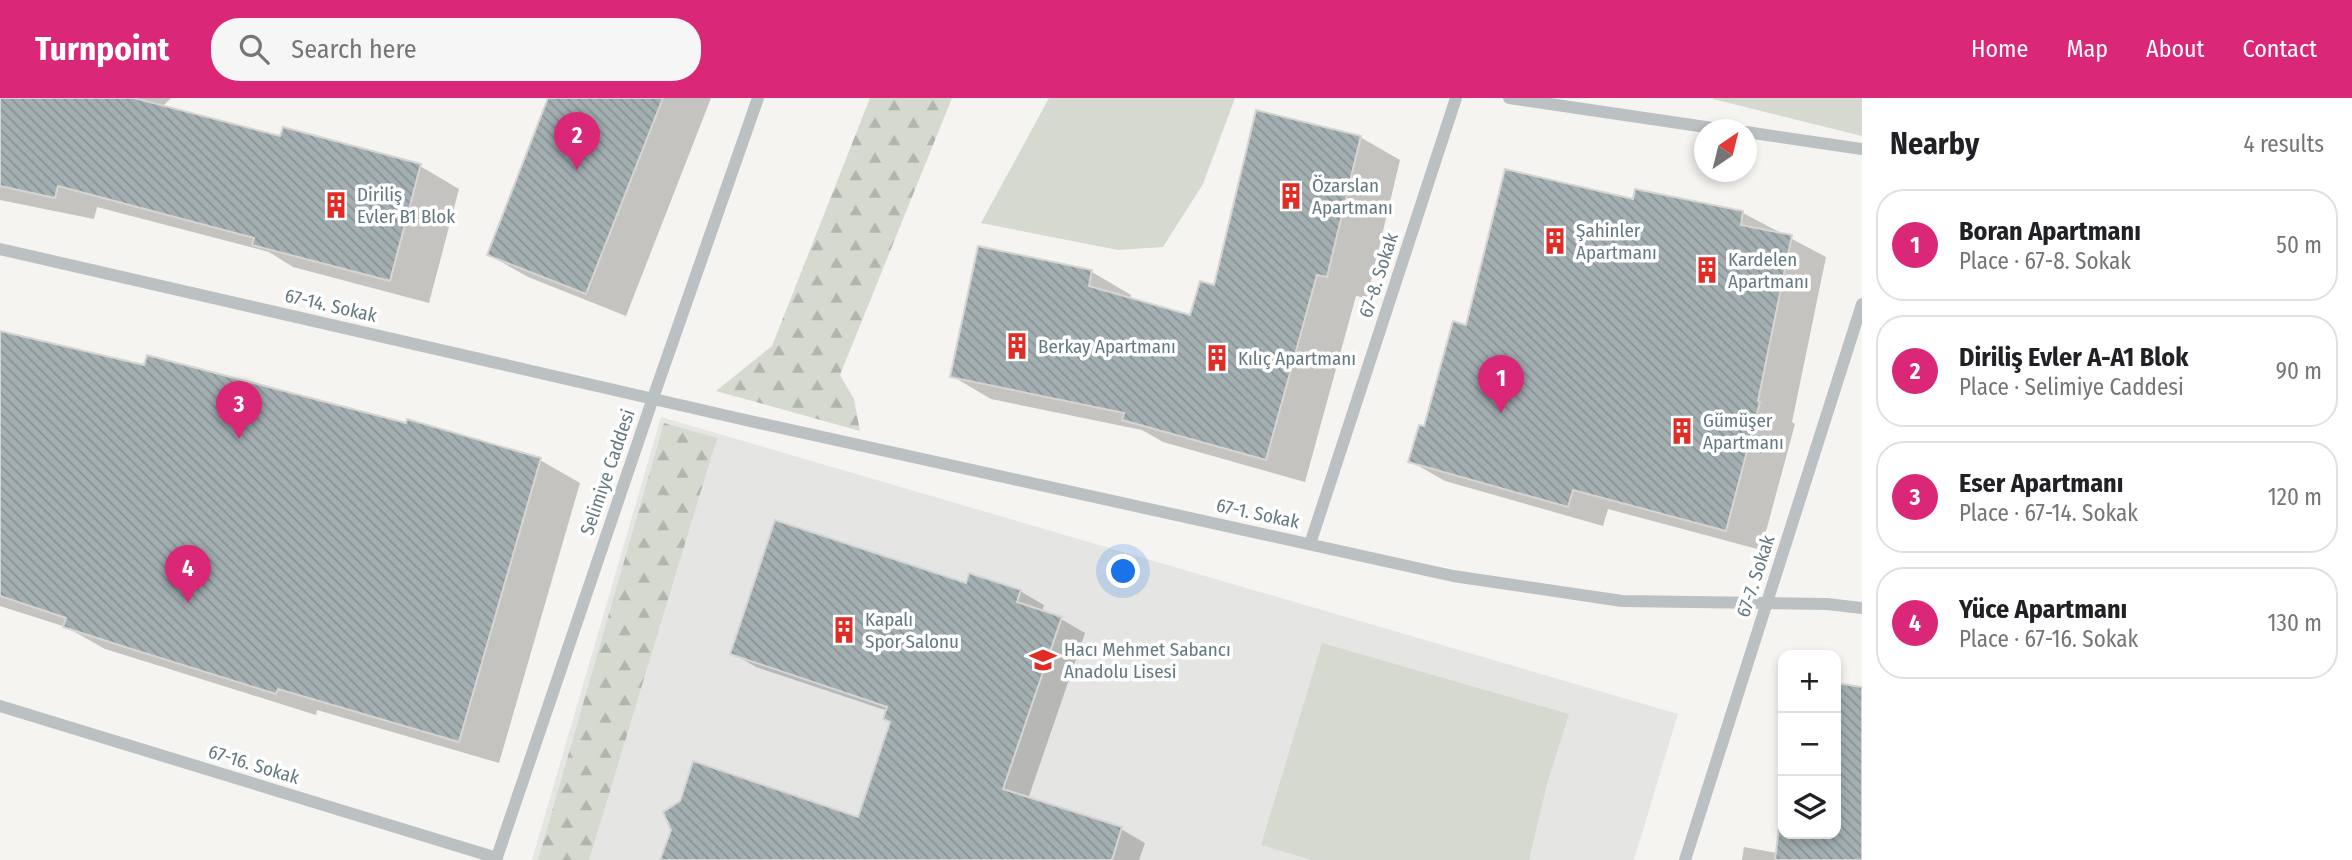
<!DOCTYPE html>
<meta charset="utf-8">
<style>
:root{--surface:#fff;--page:#f6f6f6;--text:#202124;--muted:#757577;--line:#e0e0e0;--accent:#db2777}
body{margin:0;font-family:"Fira Sans Condensed",sans-serif;background:var(--page);color:var(--text)}
.controls{position:absolute;right:21px;bottom:21px;display:grid;overflow:hidden;border-radius:14px;box-shadow:0 4px 10px #0003}
.controls button{width:63px;height:63px;display:grid;place-items:center;padding:0;border:0;border-bottom:2px solid var(--line);background:var(--surface);color:var(--text);font:35px sans-serif}
.compass{position:absolute;left:1694px;top:21px;width:63px;height:63px;border-radius:50%;background:var(--surface);box-shadow:0 4px 10px #0003;rotate:35deg}
.you{position:absolute;left:1124px;top:474px;width:24px;height:24px;margin:-18px;border:5px solid #fff;border-radius:50%;background:#1a73e8;box-shadow:0 0 0 10px #1a73e833}
.badge{display:grid;place-items:center;width:46px;height:46px;border-radius:50%;background:var(--accent);color:#fff;font-size:23px;font-weight:700}
.pin{position:absolute;translate:-50% -58px;filter:drop-shadow(0 2px 4px #0008)}
.pin::after{content:'';position:absolute;top:37px;width:24px;height:21px;background:inherit;clip-path:polygon(0 0,100% 0,50% 100%)}
.list{margin:0;padding:0;list-style:none}
h2{display:flex;justify-content:space-between;align-items:center;height:91px;margin:0;padding:0 28px;font-size:30px}
h2 small{font-size:23px;font-weight:400;color:var(--muted)}
.list li{display:grid;grid-template-columns:46px 1fr auto;gap:21px;align-items:center;box-sizing:border-box;height:112px;margin:0 14px 14px;padding:0 14px;border:2px solid var(--line);border-radius:28px}
.list b{display:block;font-size:26px;white-space:nowrap}
.list p{margin:0;font-size:23px;white-space:nowrap;color:var(--muted)}
.list em{font-size:23px;font-style:normal;color:var(--muted)}
.icon{flex:none;width:38px;height:38px;fill:none;stroke:currentColor;stroke-width:2;stroke-linecap:round;stroke-linejoin:round}
.map{position:relative;flex:none;width:1862px;height:762px;overflow:hidden}
header{display:flex;align-items:center;gap:42px;box-sizing:border-box;height:98px;padding:0 35px;background:var(--accent);color:#fff}
header strong{font-size:33px}
nav{display:flex;gap:38px;margin-inline-start:auto;font-size:24px}
.search{width:490px;height:63px;background:var(--page);display:flex;align-items:center;gap:18px;box-sizing:border-box;padding:0 24px;border-radius:28px;color:var(--muted);font-size:26px}
main{display:flex}
aside{flex:1;background:var(--surface)}
.map>svg:first-child{display:block}
.built{fill:#e5e6e4}
.green{fill:#d5d9d0}
.forest{fill:url(#forest-firs)}
.shadow{fill:#0003}
.building{fill:url(#building-back-hatch);stroke:#d6d5d3;stroke-width:2}
.lines{fill:none;stroke-linecap:round;stroke-linejoin:round}
.minor{stroke:#bbc1c3;stroke-width:12}
.labels{text-anchor:middle;stroke-width:7;stroke-linejoin:round;paint-order:stroke}
.poi-label{font-size:19px;fill:#647a81;stroke:#fff;text-anchor:start}
.street-label{font-size:19px;fill:#647a81;stroke:#fff}
</style>
<header>
<strong>Turnpoint</strong>
<div class="search"><svg class="icon" aria-label="search" viewBox="0 0 24 24"><circle cx="10" cy="10" r="6"/><path d="M15 15l6 6"/></svg>Search here</div>
<nav><a>Home</a><a>Map</a><a>About</a><a>Contact</a></nav>
</header>
<main>
<div class="map">
<svg width="1862" height="762" viewBox="0 0 1862 762">
<defs>
<pattern id="forest-firs" width="22" height="20" patternUnits="userSpaceOnUse" patternTransform="scale(1.75)"><rect width="22" height="20" fill="#d5d9d0"/><path d="M5 1l3.5 6h-7zM16 11l3.5 6h-7z" fill="#b0b5ae"/></pattern>
<pattern id="building-back-hatch" width="6" height="6" patternUnits="userSpaceOnUse" patternTransform="scale(1.75)"><rect width="6" height="6" fill="#a4afb2"/><path d="M-1 5l2 2M0 0l6 6M5-1l2 2" fill="none" stroke="#899396"/></pattern>
</defs>
<rect width="100%" height="100%" fill="#f5f4f1"/>
<path class="built" d="M661,319l1017,297 -44,146h-1102z"/>
<path class="green" d="M1049,0h186l-32,86 -40,63 -45,3 -137,-27z
M1862,0v38l-149,-37v-1z
M1322,545l247,71 -22,70 -18,76h-217l-51,-15z"/>
<path class="forest" d="M870,0h82l-112,277 14,24 6,32 -144,-40 56,-45z
M664,325l53,15 -128,422h-51z"/>
<path class="shadow" d="M0,0h171l-9,9 120,31 138,28 39,23 -30,114 -136,-36 -24,-15 -172,-45 -3,12 -94,-19z
M550,0h161l-85,218 -98,-39 -39,-22z
M1360,39l40,23 -33,138 -11,-2 -51,186 -142,-40 -21,-12 -151,-31 -39,-23 27,-128 113,24 39,23 -1,4 61,18 24,-30z
M1637,93l106,22 83,44 -34,165 3,2 -34,126 -153,-41 -5,17 -158,-45 -35,-20 57,-134 167,-126z
M0,235l540,127 40,23 -81,280 -182,-53 -1,5 -153,-48 -58,-18 -39,-22 -66,-21z
M968,487l52,6 24,14 -2,7 19,7 24,14 -57,166 93,30 24,14 -6,17h-477l19,-58 178,17 32,-97 -3,-11 -132,-44 -24,-14z
M1836,587l26,3v172h-120l2,-13 33,6 6,-46v27h53z"/>
<path class="building" d="M0,0h134l146,38 3,-9 138,37 -31,117 -138,-36 2,-7 -196,-52 -3,12 -55,-12z
M548,0h115l-77,196 -99,-39z
M1256,12l105,26 -34,141 -10,-2 -51,185 -144,-40 2,-7 -174,-36 28,-131 114,24 -3,16 101,29 10,-34 14,4z
M1505,71l128,30 2,-10 108,22 -2,14 51,10 -34,166 2,1 -34,129 -153,-41 -5,17 -160,-45 11,-37 5,1 29,-105 13,4z
M0,233l144,34 3,-10 259,68 1,-4 134,39 -82,284 -181,-53 -2,5 -154,-48 -59,-19 3,-9 -66,-22z
M775,422l191,63 3,-10 52,17 -4,12 45,15 -59,172 119,38 -10,33h-452l11,-30 -8,-18 17,-11 13,-40 165,56 32,-95 -7,-3 4,-12 -157,-53z
M1836,585l26,4v173h-87l8,-67v41h53z"/>
<g class="lines">
<path class="minor" d="M1509,0l217,32
M1746,34l116,17
M0,151l741,170 712,157 169,25 205,3 35,4
M1310,446l146,-446
M0,608l497,152
M496,762l157,-462 105,-300
M1685,762l177,-556"/>
</g>
<defs>
<symbol id="building-bare" viewBox="-9 -9 18 18"><path d="M-4-6H4V6H1V3H-1V6H-4ZM-2.5-4.3h1.7v1.8h-1.7ZM.8-4.3h1.7v1.8H.8ZM-2.5-1h1.7V.8h-1.7ZM.8-1h1.7V.8H.8Z" fill="#e12c25" stroke="#fff" stroke-width="2.5" paint-order="stroke"/></symbol>
<symbol id="school-bare" viewBox="-9 -9 18 18"><path d="M0-5L7-2L0 1L-7-2ZM-4 1L0 2.5L4 1V4Q0 6-4 4Z" fill="#e12c25" stroke="#fff" stroke-width="2.5" paint-order="stroke"/></symbol>
</defs>
<g fill-rule="evenodd">
<use href="#building-bare" x="1272" y="79" width="38" height="38"/>
<use href="#building-bare" x="317" y="88" width="38" height="38"/>
<use href="#building-bare" x="1536" y="124" width="38" height="38"/>
<use href="#building-bare" x="1688" y="153" width="38" height="38"/>
<use href="#building-bare" x="998" y="229" width="38" height="38"/>
<use href="#building-bare" x="1198" y="241" width="38" height="38"/>
<use href="#building-bare" x="1663" y="314" width="38" height="38"/>
<use href="#building-bare" x="825" y="513" width="38" height="38"/>
<use href="#school-bare" x="1024" y="543" width="38" height="38"/>
</g>
<g class="labels">
<g class="poi-label">
<text x="1312" y="94">Özarslan<tspan x="1312" dy="22">Apartmanı</tspan></text>
<text x="357" y="103">Diriliş<tspan x="357" dy="22">Evler B1 Blok</tspan></text>
<text x="1576" y="139">Şahinler<tspan x="1576" dy="22">Apartmanı</tspan></text>
<text x="1728" y="168">Kardelen<tspan x="1728" dy="22">Apartmanı</tspan></text>
<text x="1038" y="255">Berkay Apartmanı</text>
<text x="1238" y="267">Kılıç Apartmanı</text>
<text x="1703" y="329">Gümüşer<tspan x="1703" dy="22">Apartmanı</tspan></text>
<text x="865" y="528">Kapalı<tspan x="865" dy="22">Spor Salonu</tspan></text>
<text x="1064" y="558">Hacı Mehmet Sabancı<tspan x="1064" dy="22">Anadolu Lisesi</tspan></text>
</g>
<g class="street-label">
<text transform="translate(1378 177) rotate(-72)" y="7">67-8. Sokak</text>
<text transform="translate(331 207) rotate(13)" y="7">67-14. Sokak</text>
<text transform="translate(607 374) rotate(-71)" y="7">Selimiye Caddesi</text>
<text transform="translate(1258 415) rotate(12)" y="7">67-1. Sokak</text>
<text transform="translate(1755 478) rotate(-72)" y="7">67-7. Sokak</text>
<text transform="translate(254 666) rotate(17)" y="7">67-16. Sokak</text>
</g>
</g>
</svg>
<div class="controls">
<button>+</button>
<button>−</button>
<button><svg class="icon" aria-label="layers" viewBox="0 0 24 24"><path d="M12 4l9 5-9 5-9-5zM3 14l9 5 9-5"/></svg></button>
</div>
<svg class="compass" viewBox="-18 -18 36 36"><path d="M0-13l5 13h-10z" fill="#e53935"/><path d="M0 13l5-13h-10z" fill="#757577"/></svg>
<div class="you"></div>
<div class="pin badge" style="left:1501px;top:315px">1</div>
<div class="pin badge" style="left:577px;top:72px">2</div>
<div class="pin badge" style="left:239px;top:341px">3</div>
<div class="pin badge" style="left:188px;top:505px">4</div>
</div>
<aside>
<h2>Nearby<small>4 results</small></h2>
<ul class="list">
<li><span class="badge">1</span><div><b>Boran Apartmanı</b><p>Place · 67-8. Sokak</p></div><em>50 m</em></li>
<li><span class="badge">2</span><div><b>Diriliş Evler A-A1 Blok</b><p>Place · Selimiye Caddesi</p></div><em>90 m</em></li>
<li><span class="badge">3</span><div><b>Eser Apartmanı</b><p>Place · 67-14. Sokak</p></div><em>120 m</em></li>
<li><span class="badge">4</span><div><b>Yüce Apartmanı</b><p>Place · 67-16. Sokak</p></div><em>130 m</em></li>
</ul>
</aside>
</main>
